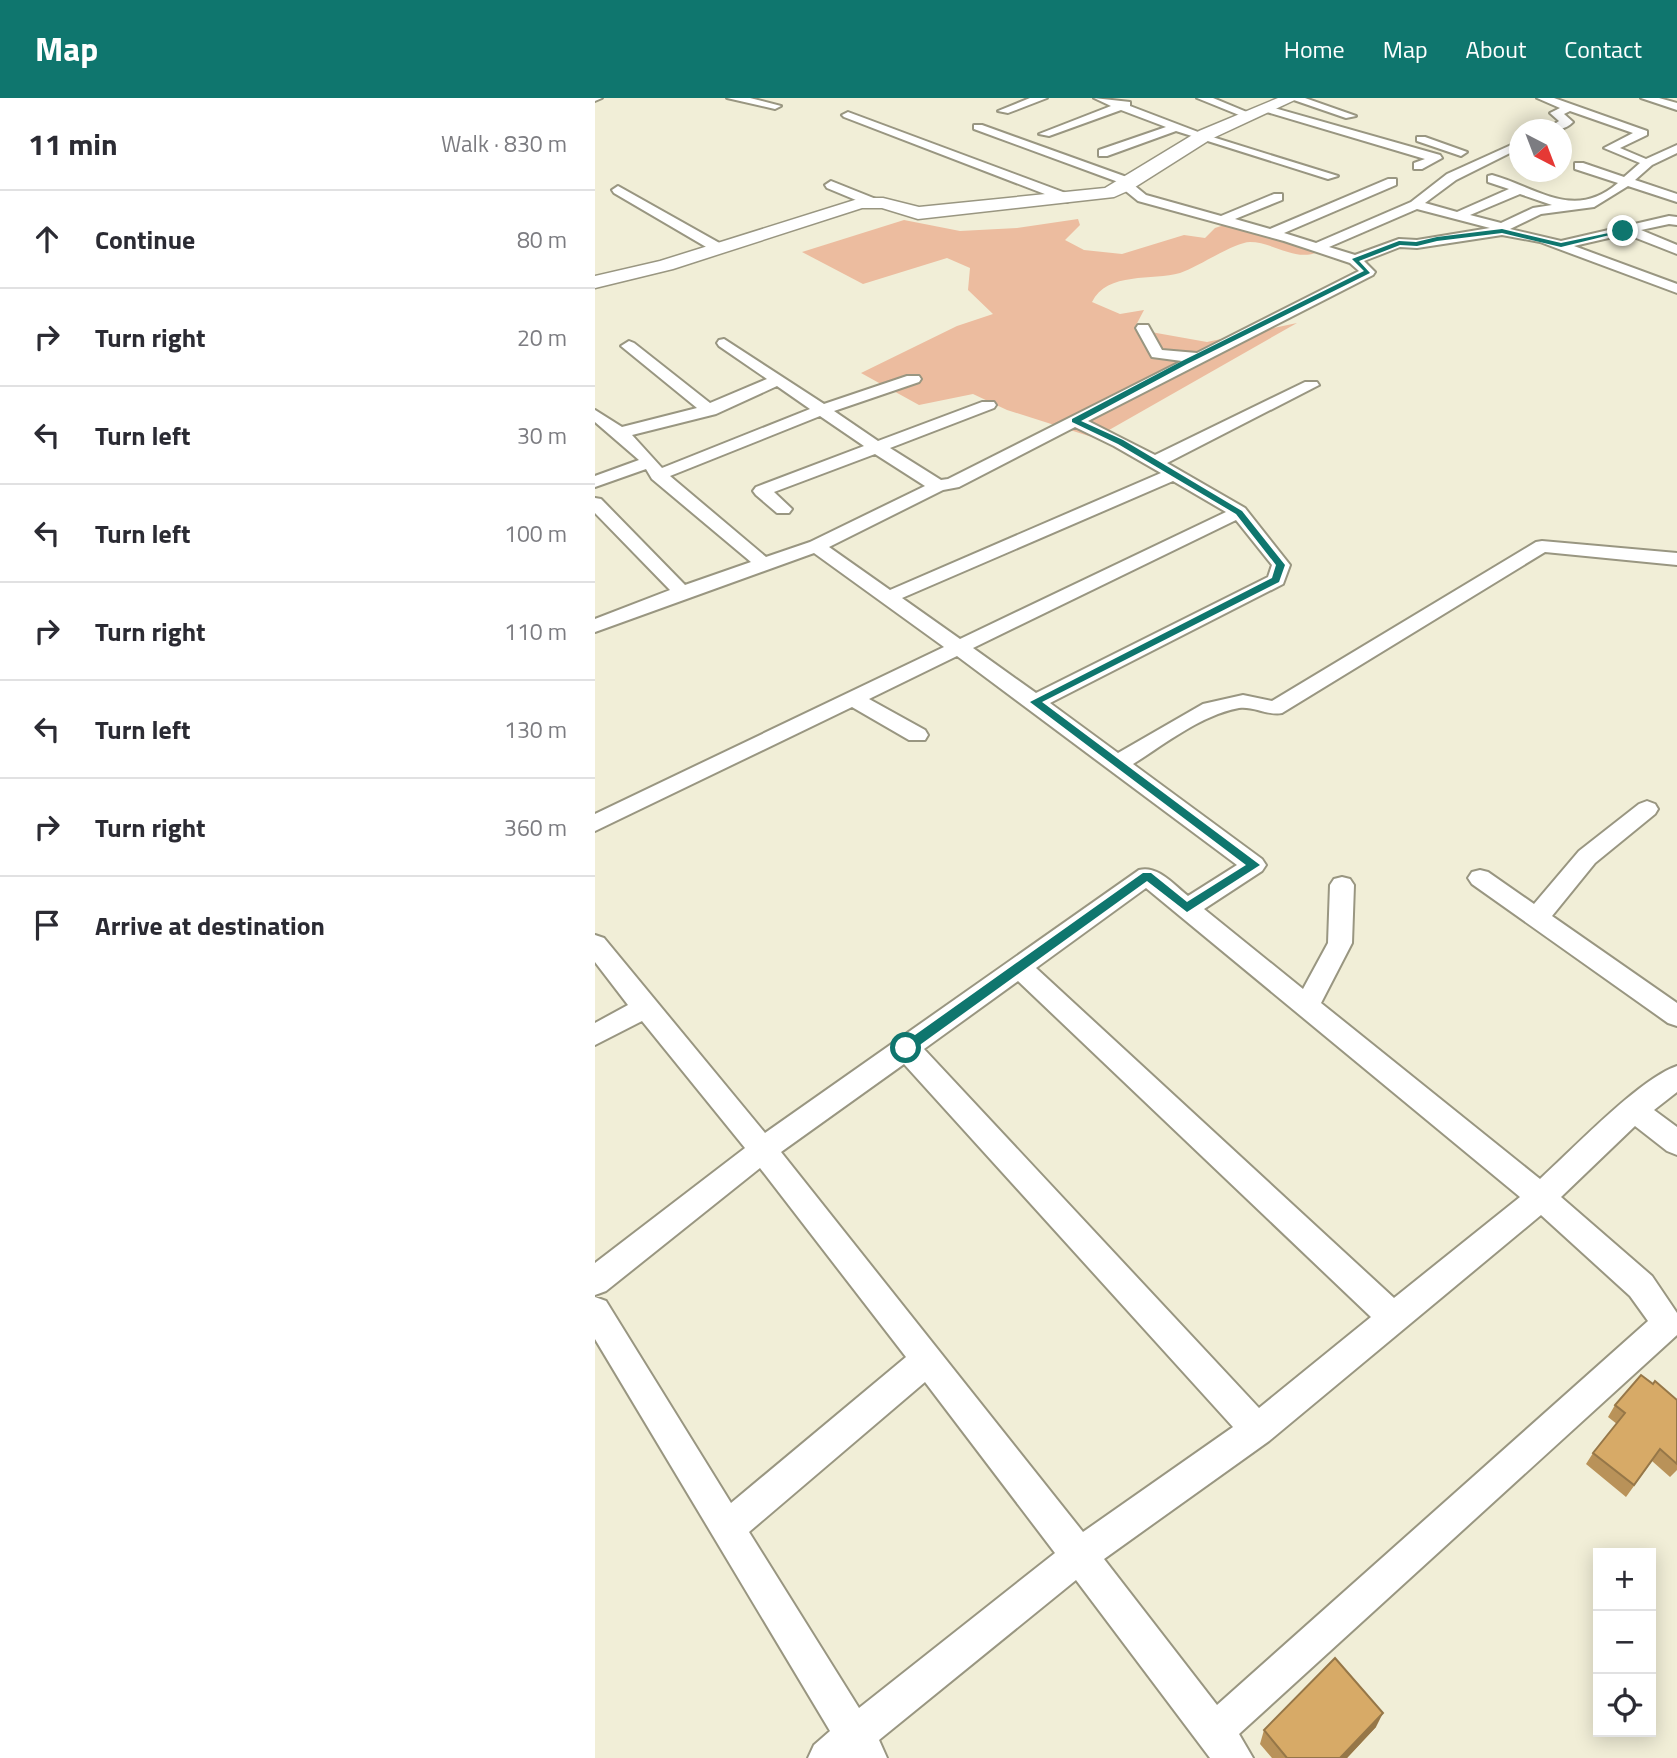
<!DOCTYPE html>
<meta charset="utf-8">
<style>
:root{--surface:#fff;--page:#f2f2f3;--text:#2b2b33;--muted:#7c7c81;--line:#e1e1e2;--accent:#0f766e}
body{margin:0;font-family:"Titillium Web",sans-serif;background:var(--page);color:var(--text)}
.controls{position:absolute;right:21px;bottom:21px;display:grid;overflow:hidden;border-radius:0px;box-shadow:0 4px 18px #0003}
.controls button{width:63px;height:63px;display:grid;place-items:center;padding:0;border:0;border-bottom:2px solid var(--line);background:var(--surface);color:var(--text);font:35px sans-serif}
.compass{position:absolute;left:914px;top:21px;width:63px;height:63px;border-radius:50%;background:var(--surface);box-shadow:0 4px 18px #0003;rotate:138deg}
.stop{position:absolute;width:21px;height:21px;margin:-16px;border:5px solid #0f766e;border-radius:50%;background:#fff}
.stop.end{background:#0f766e;border-color:#fff;box-shadow:0 2px 7px #0008}
.list{margin:0;padding:0;list-style:none}
h2{display:flex;justify-content:space-between;align-items:center;height:91px;margin:0;padding:0 28px;font-size:30px}
h2 small{font-size:23px;font-weight:400;color:var(--muted)}
.list li{display:grid;grid-template-columns:46px 1fr auto;gap:21px;align-items:center;box-sizing:border-box;height:98px;padding:0 28px;border-top:2px solid var(--line)}
.list b{display:block;font-size:26px;white-space:nowrap}
.list em{font-size:23px;font-style:normal;color:var(--muted)}
.icon{flex:none;width:38px;height:38px;fill:none;stroke:currentColor;stroke-width:2;stroke-linecap:round;stroke-linejoin:round}
.map{position:relative;flex:none;width:1082px;height:1660px;overflow:hidden}
header{display:flex;align-items:center;gap:42px;box-sizing:border-box;height:98px;padding:0 35px;background:var(--accent);color:#fff}
header strong{font-size:33px}
nav{display:flex;gap:38px;margin-inline-start:auto;font-size:24px}
main{display:flex}
aside{flex:1;background:var(--surface)}
.map>svg:first-child{display:block}
.green{fill:#ecbc9f}
.lines{fill:none;stroke-linecap:round;stroke-linejoin:round}
.street-casing{stroke:#999681;stroke-width:4}
.secondary-casing{stroke:#999681;stroke-width:3}
.street{fill:#fff;fill-rule:evenodd}
.secondary{fill:#fff;fill-rule:evenodd}
.wall{fill:#b99259}
.shaded-wall{fill:#967748}
.building{fill:#d7aa67;stroke:#967748;stroke-width:2}
.route{fill:#0f766e}
</style>
<header>
<strong>Map</strong>
<nav><a>Home</a><a>Map</a><a>About</a><a>Contact</a></nav>
</header>
<main>
<aside>
<h2>11 min<small>Walk · 830 m</small></h2>
<ul class="list">
<li><svg class="icon" aria-label="ahead" viewBox="0 0 24 24"><path d="M12 20V5M6 11l6-6 6 6"/></svg><div><b>Continue</b></div><em>80 m</em></li>
<li><svg class="icon" aria-label="right" viewBox="0 0 24 24"><path d="M7 20v-9h11M14 6l5 5-5 5"/></svg><div><b>Turn right</b></div><em>20 m</em></li>
<li><svg class="icon" aria-label="left" viewBox="0 0 24 24"><path d="M17 20v-9H6M10 6l-5 5 5 5"/></svg><div><b>Turn left</b></div><em>30 m</em></li>
<li><svg class="icon" aria-label="left" viewBox="0 0 24 24"><path d="M17 20v-9H6M10 6l-5 5 5 5"/></svg><div><b>Turn left</b></div><em>100 m</em></li>
<li><svg class="icon" aria-label="right" viewBox="0 0 24 24"><path d="M7 20v-9h11M14 6l5 5-5 5"/></svg><div><b>Turn right</b></div><em>110 m</em></li>
<li><svg class="icon" aria-label="left" viewBox="0 0 24 24"><path d="M17 20v-9H6M10 6l-5 5 5 5"/></svg><div><b>Turn left</b></div><em>130 m</em></li>
<li><svg class="icon" aria-label="right" viewBox="0 0 24 24"><path d="M7 20v-9h11M14 6l5 5-5 5"/></svg><div><b>Turn right</b></div><em>360 m</em></li>
<li><svg class="icon" aria-label="arrive" viewBox="0 0 24 24"><path d="M6 21V4h12l-3 4 3 4H6"/></svg><div><b>Arrive at destination</b></div></li>
</ul>
</aside>
<div class="map">
<svg width="1082" height="1660" viewBox="0 0 1082 1660">
<rect width="100%" height="100%" fill="#f1eed7"/>
<path class="green" d="M483,121l2,6 -15,15 19,10 38,4 62,-19 21,3 10,-10 12,-4 91,28c-23,10 -45,-10 -68,-10 -15,0 -52,25 -70,31 -27,8 -73,-2 -88,29l28,12 24,-4 -10,19 73,13 90,-19 -202,115 -88,-28 -34,-16 -54,11 -58,-32 96,-47 36,-12 -25,-24 2,-22 -23,-10 -84,26 -61,-32 102,-32 56,11 57,-3z"/>
<g class="lines">
<defs>
<path id="street" d="M0,0h7l-7,3z
M132,0h23l31,8 -6,3z
M435,0h17l-39,15 -10,-2z
M499,0l36,4v4l76,29 132,41 -10,3 -152,-48 -69,25h-8v-6l67,-23 -45,-17 -72,26 -10,-2 72,-28z
M602,0h16l41,17 -10,2z
M693,0h17l51,18 -10,2z
M942,0h17l93,33v4l-27,13 26,11 31,-14v8l-25,12 -17,15 42,14v8l-49,-16 -34,21 -53,7 -31,15 51,12 108,-25 8,1v8l-8,-1 -28,6 36,15v9l-51,-20 -52,12 103,38v9l-137,-51 -38,-7 -85,13 -17,-1 -36,14 11,11 -2,3 -285,146 67,34 150,-73h12l2,3 -152,78 78,45 45,57 -7,19 -233,119 68,50 85,-49 40,-9 29,6 264,-159 6,-1 135,12v12l-132,-13 -263,161c-14,3 -28,-7 -43,-5 -38,7 -74,36 -106,56l129,95 4,6 -4,6 -58,38 99,80 25,-46 2,-58 4,-6 8,-2 8,2 4,6 -2,58 -31,60 219,176c32,-29 99,-100 137,-113v26l-23,18 23,17v28l-10,-4 -32,-25 -74,71 91,79 25,37v22l-438,399 14,24h-43l-134,-178 -197,160 8,18h-79l6,-13 16,-14 -235,-392v-42l11,4 125,202 175,-146 -146,-189 -154,123 -11,4v-32l150,-115 -103,-127 -47,24v-22l33,-18 -33,-43v-27l9,3 161,195 374,-263c19,-5 35,15 49,26l49,-31 -280,-209 -88,43 56,31 3,5 -3,5h-16l-57,-33 -257,124v-17l349,-167 -130,-94 -219,79v-13l75,-29 -75,-77v-15l6,1 84,86 66,-23 -99,-83 -6,-10 -51,18v-11l44,-16 -44,-38v-12l27,17 75,-19 -76,-62 8,-5 5,2 76,60 57,-24 -48,-33 -2,-3 2,-3 5,-1 100,65 83,-28h12l2,3 -2,3 -85,29 44,30 104,-39h12l2,3 -2,3 -104,40 51,32 7,-1 234,-118 -30,-4 -16,-29 2,-3h10l14,25 35,3 162,-82 -9,-8 -66,-22 -146,-40 -16,-13 -1,-5 -147,-54v-4h8l153,55 2,3 -2,3 11,9 75,21 53,-22h8v6l-47,19 35,10 118,-50h8v6l-112,48 32,10 95,-41 36,-28 73,-33v7l-64,32 -31,23 32,9 52,-23 -21,-7v-6l4,-1c46,13 82,46 126,8l-43,-14v-6h8l41,14 16,-14 -36,-15 29,-15 -63,-22 -6,3 9,8c-8,8 -17,8 -27,8l13,-9 -9,-8 10,-5zM925,96l32,11 -19,3 -32,15 -31,-8zM822,111l73,19 -73,12 -18,-1 -44,16 -26,-8zM182,288l33,23 -148,59 -30,-33 84,-21zM225,318l44,30 -108,41 -3,4 3,4 21,18h12l3,-4 -18,-17 101,-38 50,32 -115,56 -44,15 -96,-81zM480,329l39,19 47,27 -271,117 -61,-43 114,-57 16,-3zM578,383l53,31 -266,127 -58,-41zM641,422l36,45 -4,12 -232,116 -63,-45zM551,790l374,309 -126,101 -358,-330zM423,883l353,336 -112,91 -335,-359zM309,966l329,363 -150,105 -302,-380zM946,1117l89,81 18,25 -431,384 -113,-146 165,-118zM330,1284l130,171 -196,155 -110,-176z
M1046,0h18l18,5v7z
M669,7l176,50 2,3 -20,11h-8v-6l11,-4 -165,-49 -2,-2z
M253,14l223,83 2,3 -6,4 -4,-1 -219,-84 -2,-2z
M822,39h8l42,15 -6,4 -44,-15z
M236,83l45,18 2,3 -2,3h-8l-41,-17 -2,-3z
M23,88l105,59 2,3 -2,3h-10l-99,-58 -2,-3z
M1052,703l8,3 3,5 -3,5 -60,49 -43,53 125,87v23l-9,-3 -196,-139 -4,-6 4,-6 8,-2 8,2 46,32 45,-53 60,-47z"/>
<path id="secondary" d="M683,0h21l-88,41 -79,50 -18,8 -196,22 -36,-11h-20l-189,61 -78,19v-12l65,-15 201,-63h22l36,9 186,-19 94,-57z"/>
</defs>
<use href="#street" class="street-casing"/>
<use href="#secondary" class="secondary-casing"/>
<use href="#street" class="street"/>
<use href="#secondary" class="secondary"/>
</g>
<path class="wall" d="M1082,1302v70l-7,7 -18,-16 -26,36 -40,-33 7,-11 24,-29 -9,-7 7,-12z
M781,1629l-29,31h-75l-12,-14 4,-14z"/>
<path class="shaded-wall" d="M788,1615l-7,14 -29,31h-7z"/>
<path class="building" d="M1046,1277l12,9 2,-3 22,19v64l-17,-15 -26,36 -41,-32 32,-40 -10,-8z
M740,1560l48,55 -43,45h-53l-23,-28z"/>
<path class="route" d="M907,131l59,14 62,-13 3,1 -65,16 -59,-14 -65,8 -20,5 -17,-1 -41,16 11,12 -183,91 -106,57 42,19 119,71 43,54 -6,17 -237,120 218,163 -73,47 -40,-31 -237,171h-9v-7l242,-172h8l36,29 59,-37 -216,-163 242,-124 4,-13 -40,-51 -118,-70 -46,-22v-3l110,-58 182,-90 -12,-12 47,-18 17,1 21,-5z"/>
</svg>
<div class="controls">
<button>+</button>
<button>−</button>
<button><svg class="icon" aria-label="locate" viewBox="0 0 24 24"><circle cx="12" cy="12" r="6"/><path d="M12 2v4M12 18v4M2 12h4M18 12h4"/></svg></button>
</div>
<svg class="compass" viewBox="-18 -18 36 36"><path d="M0-13l5 13h-10z" fill="#e53935"/><path d="M0 13l5-13h-10z" fill="#7c7c81"/></svg>
<div class="stop" style="left:311px;top:950px"></div>
<div class="stop end" style="left:1028px;top:133px"></div>
</div>
</main>
